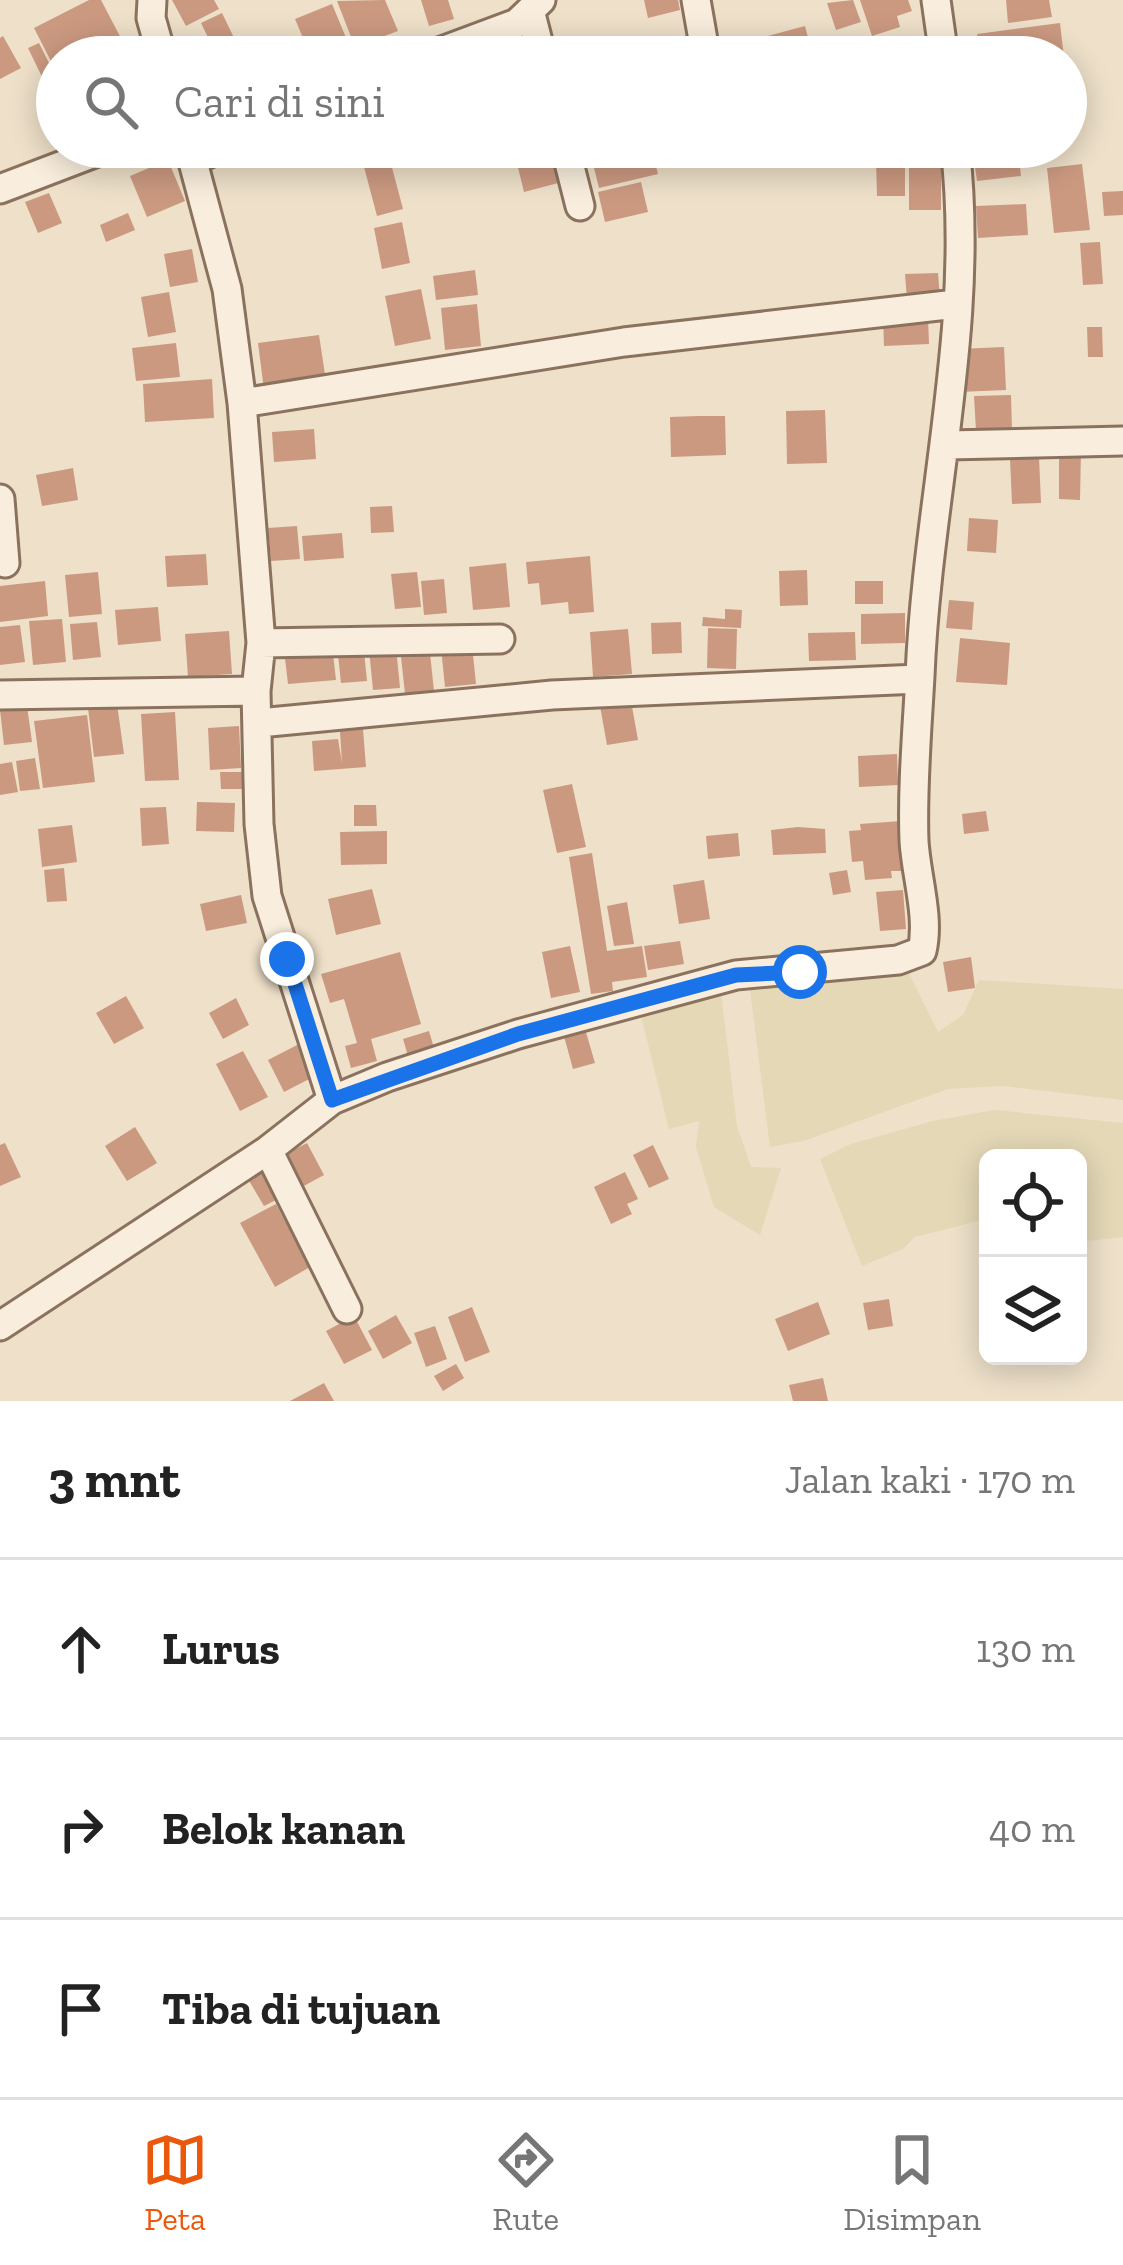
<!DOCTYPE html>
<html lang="id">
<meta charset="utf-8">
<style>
:root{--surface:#fff;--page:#f2f2f2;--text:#222;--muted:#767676;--line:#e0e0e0;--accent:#ea580c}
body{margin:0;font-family:"Zilla Slab",serif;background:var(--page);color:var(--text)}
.controls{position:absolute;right:36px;bottom:36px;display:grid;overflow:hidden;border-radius:18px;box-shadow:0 6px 30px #0003}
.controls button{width:108px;height:108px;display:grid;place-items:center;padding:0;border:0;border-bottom:3px solid var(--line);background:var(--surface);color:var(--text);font:60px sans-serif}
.stop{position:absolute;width:36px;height:36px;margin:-27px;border:9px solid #1a73e8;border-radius:50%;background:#fff}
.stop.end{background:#1a73e8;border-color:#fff;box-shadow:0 3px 12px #0008}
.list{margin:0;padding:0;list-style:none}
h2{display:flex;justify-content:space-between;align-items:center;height:156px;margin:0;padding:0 48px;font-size:51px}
h2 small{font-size:39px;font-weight:400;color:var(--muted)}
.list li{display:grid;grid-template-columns:78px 1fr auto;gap:36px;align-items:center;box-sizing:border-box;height:180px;padding:0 48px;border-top:3px solid var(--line)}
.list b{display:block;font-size:45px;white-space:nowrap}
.list em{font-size:39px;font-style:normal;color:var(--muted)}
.icon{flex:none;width:66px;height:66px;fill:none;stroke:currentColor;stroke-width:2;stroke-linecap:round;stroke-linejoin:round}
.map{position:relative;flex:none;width:1123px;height:1401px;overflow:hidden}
.search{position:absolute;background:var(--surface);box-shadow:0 6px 30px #0003;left:36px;right:36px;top:36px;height:132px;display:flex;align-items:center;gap:30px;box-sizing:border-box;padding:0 42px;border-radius:66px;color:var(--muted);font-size:45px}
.sheet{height:696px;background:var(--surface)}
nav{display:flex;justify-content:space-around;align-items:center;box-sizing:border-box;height:168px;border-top:3px solid var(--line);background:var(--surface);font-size:33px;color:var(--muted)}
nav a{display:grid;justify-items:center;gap:6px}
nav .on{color:var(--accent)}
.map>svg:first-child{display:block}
.farmland{fill:#e4d8b7}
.building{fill:#cb9980}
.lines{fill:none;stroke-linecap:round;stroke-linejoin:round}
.minor-casing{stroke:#8b725e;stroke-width:33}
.minor{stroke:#f9eedd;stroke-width:27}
.route{stroke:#1a73e8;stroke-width:15}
</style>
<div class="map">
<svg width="1123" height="1401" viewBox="0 0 1123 1401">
<rect width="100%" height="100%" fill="#eee0c9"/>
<path class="farmland" d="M906,967l32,65 25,-17 16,-35 144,9v111l-121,-14 -54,3 -145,52 -33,6 -21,-165z
M720,984l17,142 14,41 30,1 -21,67 -46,-28 -18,-60 3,-26 -30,8 -29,-118z
M995,1110l128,13v114l-45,5v-84h-90v69l-10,-6 -63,16 -12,12 -41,17 -42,-107 31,-15 82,-23z"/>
<path class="building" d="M89,0h12l23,44 -25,13h-42v16l-23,-45z
M172,0h42l5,9 -33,17z
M385,0l13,31 -43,16 -18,-46z
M421,0h27l6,19 -25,7z
M644,0h34l2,10 -32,8z
M853,0l8,22 -25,8 -9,-27z
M860,0h48l4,11 -15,5 3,11 -28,9z
M1006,0h43l3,17 -44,6z
M332,4l17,41 -38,12 -16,-38z
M222,13l16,33 -21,10 -16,-33z
M1060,23l4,34h-84l-3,-23z
M805,26l8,31h-56l-4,-17z
M3,36l18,32 -21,11v-41z
M39,43l18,36 -11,6 -18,-37z
M619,44l3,13h-51v-2z
M513,147h45l8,34 -42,11z
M628,147h23l7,27 -59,14 -8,-32z
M1018,147l3,29 -44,5 -4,-29z
M168,160l17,41 -38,16 -17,-41z
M390,160l13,49 -26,7 -13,-49z
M876,160h29v36h-28z
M909,164h32v46h-32z
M1082,164l8,66 -36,3 -7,-65z
M641,182l7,30 -43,10 -7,-30z
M1123,191v24l-19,1 -2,-24z
M49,193l13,30 -24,10 -13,-31z
M1026,204l2,31 -50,3 -2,-32z
M128,213l7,17 -29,12 -6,-17z
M402,222l8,41 -28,6 -8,-41z
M1100,242l3,42 -20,1 -3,-42z
M192,249l6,33 -28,5 -6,-33z
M475,270l3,25 -42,5 -3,-24z
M938,273l2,25 -33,2 -2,-26z
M421,289l10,50 -36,7 -10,-50z
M169,292l7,40 -28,5 -7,-40z
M477,304l4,42 -36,4 -4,-42z
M928,317l1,27 -45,2 -1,-27z
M1087,327h15l1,30h-15z
M319,335l7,46 -62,9 -6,-47z
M176,343l4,34 -44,4 -4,-33z
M1004,347l2,43 -47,2 -1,-43z
M212,379l2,39 -69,4 -2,-38z
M1011,395l1,35 -36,1 -2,-35z
M825,410l2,53 -40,1 -1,-53z
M698,416h27l1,39 -55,2 -1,-40z
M314,429l2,30 -42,3 -2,-30z
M1059,449h22l-1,51 -21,-1z
M1039,457l2,46 -29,1 -2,-46z
M73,468l5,32 -36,6 -6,-31z
M392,506l2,26 -23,1 -1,-26z
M969,518l29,2 -2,33 -29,-2z
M297,526l3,33 -29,2 -3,-33z
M342,533l2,25 -40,3 -2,-25z
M206,554l2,31 -41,2 -2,-31z
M590,556l4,56 -25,2 -1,-12 -27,3 -2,-22 -11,1 -2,-22z
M506,563l4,44 -37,3 -4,-43z
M807,570l1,35 -28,1 -1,-35z
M98,572l4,42 -33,3 -4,-42z
M417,572l4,35 -26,2 -4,-35z
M444,579l3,34 -23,2 -3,-34z
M45,581l3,35 -48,6v-36z
M855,581h28v23h-28z
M949,600l25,2 -2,28 -26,-2z
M158,607l3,34 -43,4 -3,-35z
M725,609l17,1 -1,18 -39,-2 1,-9 22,2z
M905,613v30l-44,1v-30z
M62,619l4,43 -33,3 -4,-44z
M97,622l4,35 -28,3 -3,-36z
M681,622l1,31 -30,1 -1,-31z
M20,625l5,37 -25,3v-38z
M708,628l29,1 -1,40 -29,-1z
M628,629l4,45 -39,3 -3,-45z
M229,631l3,43 -44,3 -3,-43z
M855,632l1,28 -47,1 -1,-28z
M960,638l50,5 -3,42 -51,-3z
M363,642l4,39 -26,2 -4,-38z
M429,644l5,47 -29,3 -5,-47z
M332,645l4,35 -48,4 -4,-34z
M472,645l4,39 -31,3 -4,-39z
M396,647l4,41 -27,2 -4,-41z
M631,701l7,39 -31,5 -7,-39z
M117,704l7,50 -30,3 -6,-49z
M27,706l5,36 -28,3 -4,-35z
M175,712l4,68 -34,1 -4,-67z
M87,715l8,67 -52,6 -9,-67z
M239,726l2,42 -31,2 -2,-42z
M363,729l3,38 -52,4 -2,-30 26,-2 4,24 -2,-32z
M897,754l1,31 -39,2 -1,-31z
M35,758l5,31 -20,2 -4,-30z
M12,762l6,30 -18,3v-31z
M220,772h23l1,17h-23z
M572,784l14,63 -29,6 -14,-63z
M197,802l38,1 -1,29 -38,-1z
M354,805h22l1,21h-23z
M166,807l3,37 -27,2 -2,-38z
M986,811l3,20 -25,3 -2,-20z
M901,821l4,50h-14l1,7 -27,2 -2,-19 -11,1 -3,-31 12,-1 -1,-6z
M72,825l5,37 -35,5 -4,-38z
M798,827l27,2 1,24 -53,2 -2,-25z
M387,831v33l-46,1 -1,-33z
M738,833l2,23 -32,3 -2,-23z
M592,853l15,98 35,-5 5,31 -35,5 1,9 -22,3 -22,-137z
M64,868l3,33 -20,1 -3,-32z
M847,870l4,22 -18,3 -4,-22z
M704,880l6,39 -31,5 -6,-39z
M372,889l9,35 -45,11 -8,-36z
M903,890l3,39 -26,2 -4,-39z
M241,895l6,28 -41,8 -6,-27z
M627,902l7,42 -20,2 -7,-40z
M680,941l4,23 -36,6 -4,-24z
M570,946l10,46 -29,6 -9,-46z
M400,952l21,72 -50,15 6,22 -26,7 -6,-22 12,-3 -13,-44 -14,4 -9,-29z
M971,957l4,31 -27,4 -5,-30z
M126,996l18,32 -30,16 -18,-31z
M236,998l13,27 -26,14 -14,-26z
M583,1022l12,41 -22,6 -11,-40z
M429,1031l5,17 -26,8 -5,-17z
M299,1044l16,32 -31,16 -16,-32z
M243,1051l25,46 -28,14 -24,-47z
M135,1127l22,36 -30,18 -22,-35z
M5,1143l16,34 -21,9v-41z
M307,1143l17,32 -24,13 -18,-32z
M653,1145l16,34 -20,9 -16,-33z
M261,1165l19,33 -16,8 -19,-32z
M625,1172l13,27 -11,5 5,10 -21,10 -17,-37z
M276,1204l34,63 -35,20 -35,-64z
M889,1299l4,27 -25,4 -5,-27z
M818,1302l12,32 -42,17 -13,-32z
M472,1307l18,45 -25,10 -17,-45z
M396,1315l16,28 -29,16 -15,-28z
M354,1316l18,34 -28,14 -18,-33z
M435,1326l12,33 -21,8 -12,-34z
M456,1364l8,14 -21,13 -9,-15z
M823,1378l5,23h-35l-4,-16z
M324,1383l10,18h-44z"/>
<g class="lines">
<defs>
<path id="minor" d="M152,0l-1,18 11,39
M696,0l10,57
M936,0l8,57
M531,14l11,43
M426,57l91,-34 24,-23
M189,147l38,142 15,114 19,240 -5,48 3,133 8,72 65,204
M565,147l15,59
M193,161l29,-14
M0,189l110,-42
M242,403l382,-61 332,-38
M948,445l175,-4
M0,499l5,64
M261,643l239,-4
M0,695l256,-4
M259,723l293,-28 367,-16
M268,1150l79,159
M0,1326l268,-176 64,-50 55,-23 131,-43 218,-59 162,-15 24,-9c8,-34 -6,-75 -8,-110 -2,-54 3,-110 6,-165 7,-176 56,-351 35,-529"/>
</defs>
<use href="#minor" class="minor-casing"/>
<use href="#minor" class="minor"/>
</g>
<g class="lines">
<path class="route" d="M287,959l45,141 186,-66 218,-59 64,-3"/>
</g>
</svg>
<div class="controls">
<button><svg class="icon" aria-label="locate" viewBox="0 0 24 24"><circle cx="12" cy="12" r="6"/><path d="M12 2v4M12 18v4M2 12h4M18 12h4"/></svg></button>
<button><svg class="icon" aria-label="layers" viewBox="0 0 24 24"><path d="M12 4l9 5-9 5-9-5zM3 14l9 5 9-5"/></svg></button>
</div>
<div class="stop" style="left:800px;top:972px"></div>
<div class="stop end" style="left:287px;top:959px"></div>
<div class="search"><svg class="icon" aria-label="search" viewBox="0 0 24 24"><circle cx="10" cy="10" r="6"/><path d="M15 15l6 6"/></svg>Cari di sini</div>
</div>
<section class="sheet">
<h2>3 mnt<small>Jalan kaki · 170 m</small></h2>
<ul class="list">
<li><svg class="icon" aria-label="ahead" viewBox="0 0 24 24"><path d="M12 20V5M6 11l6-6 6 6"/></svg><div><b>Lurus</b></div><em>130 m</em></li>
<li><svg class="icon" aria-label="right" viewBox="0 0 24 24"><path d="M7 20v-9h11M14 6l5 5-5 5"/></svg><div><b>Belok kanan</b></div><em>40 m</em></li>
<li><svg class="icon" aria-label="arrive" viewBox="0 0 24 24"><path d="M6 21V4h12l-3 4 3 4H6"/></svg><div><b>Tiba di tujuan</b></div></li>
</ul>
</section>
<nav>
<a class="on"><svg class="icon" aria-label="map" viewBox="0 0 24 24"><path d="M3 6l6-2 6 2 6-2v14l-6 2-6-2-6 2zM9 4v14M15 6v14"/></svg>Peta</a>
<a><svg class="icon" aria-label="directions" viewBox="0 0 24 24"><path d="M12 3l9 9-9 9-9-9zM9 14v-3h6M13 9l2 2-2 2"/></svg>Rute</a>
<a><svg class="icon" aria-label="saved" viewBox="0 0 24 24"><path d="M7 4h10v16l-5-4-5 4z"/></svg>Disimpan</a>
</nav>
